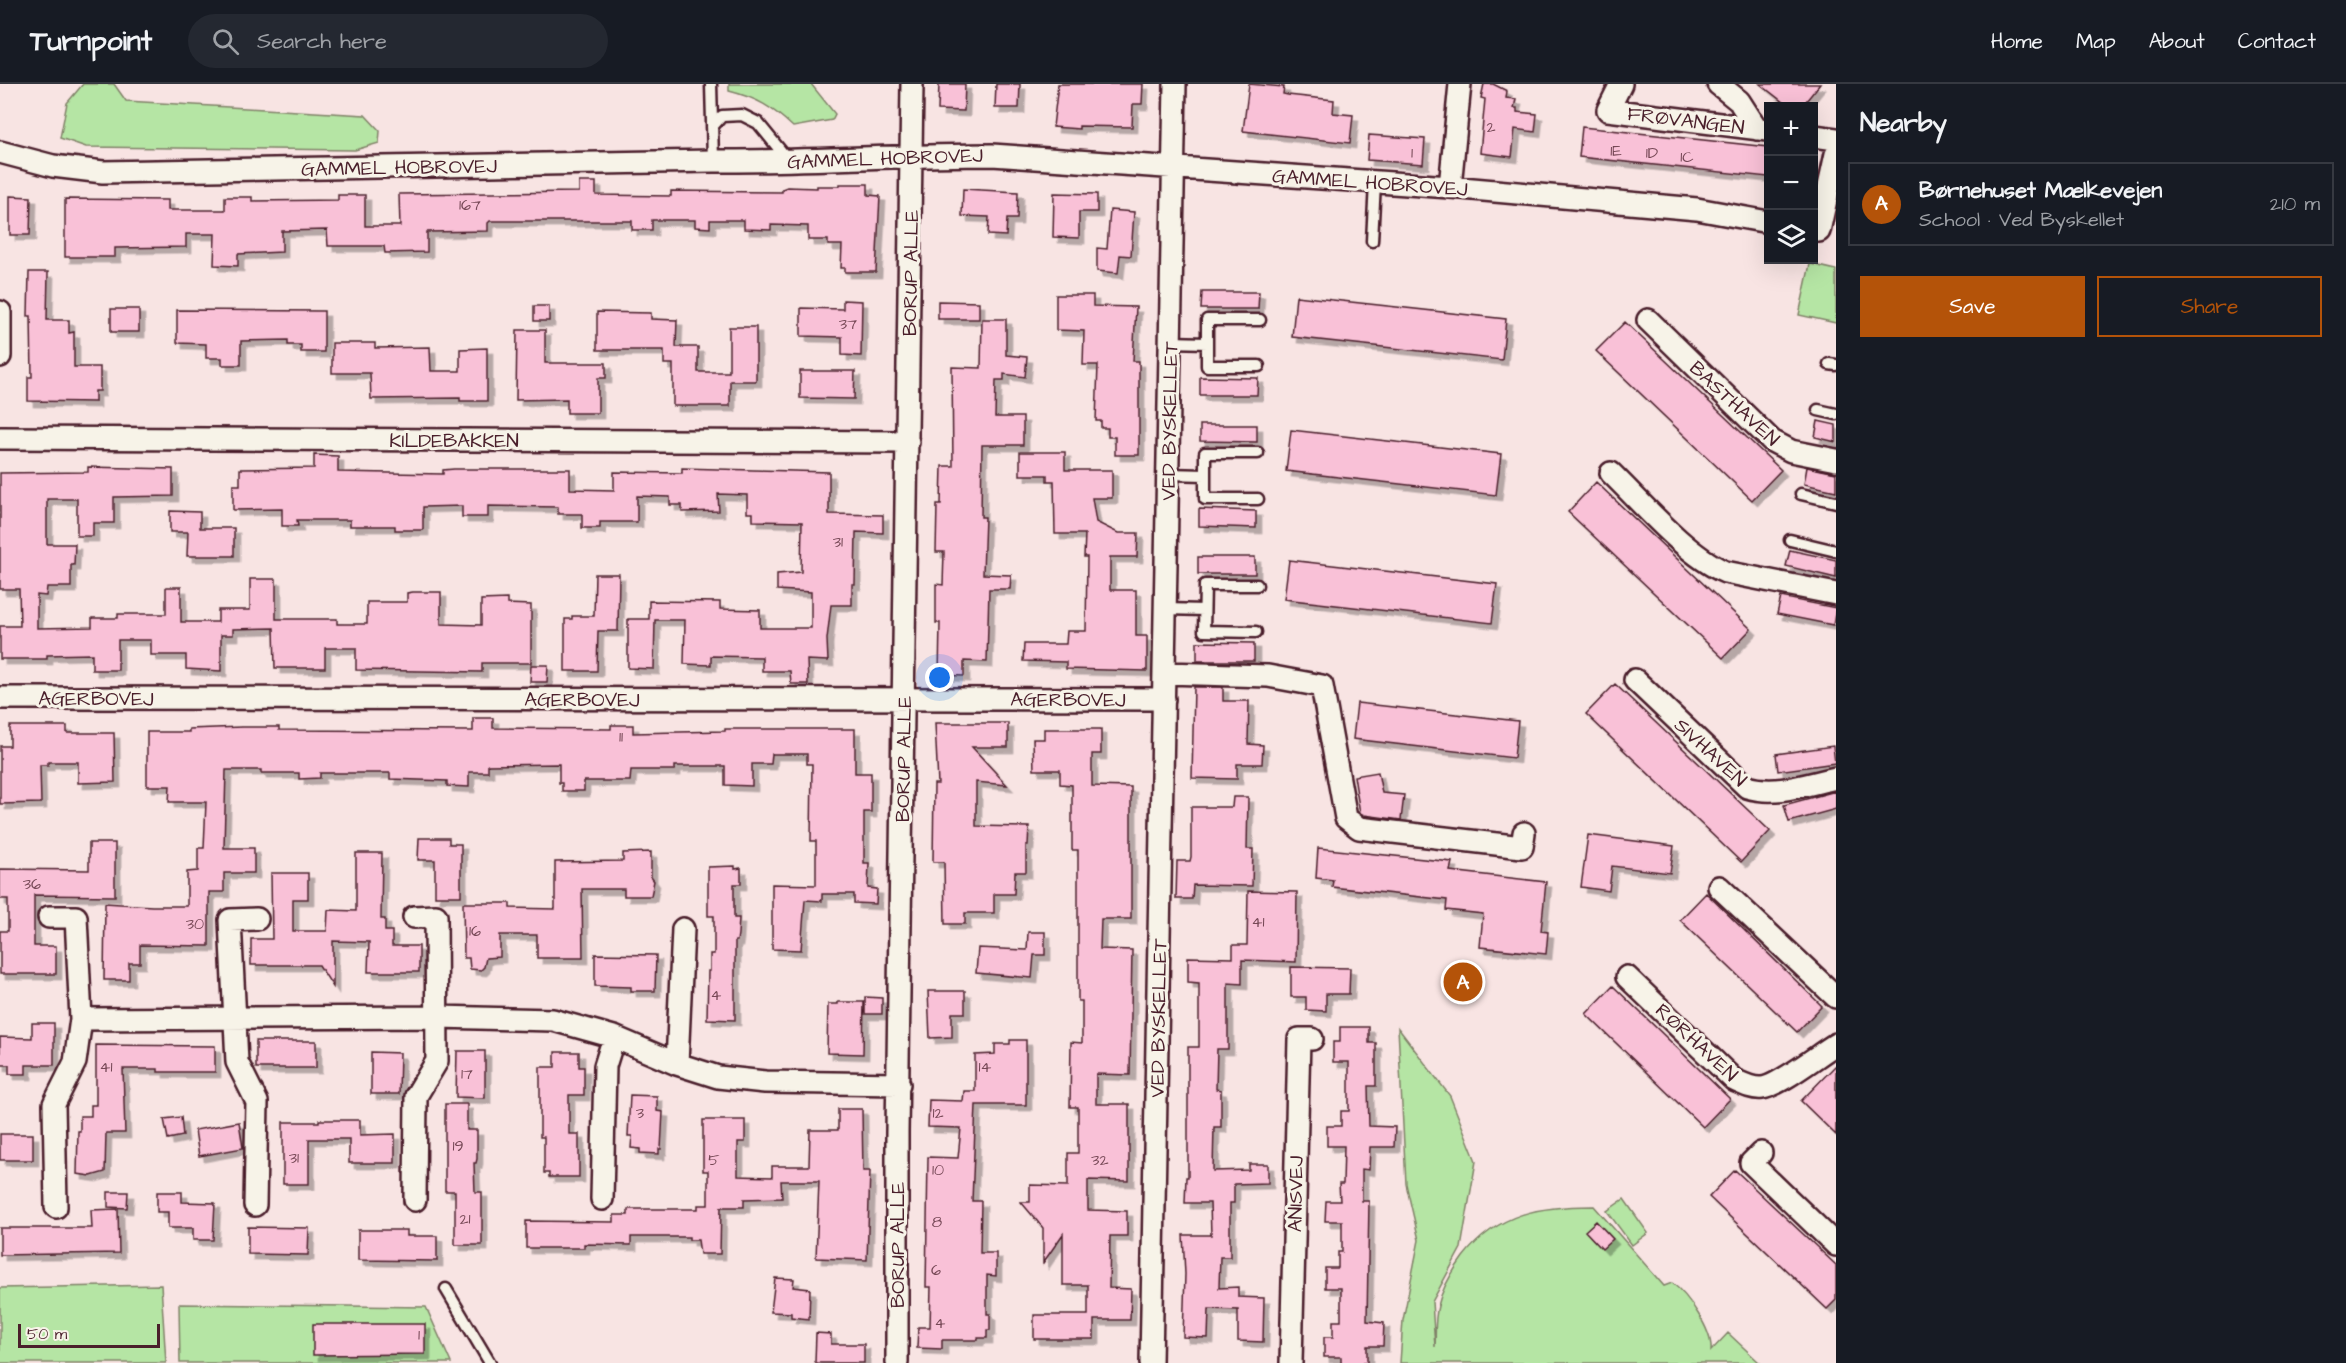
<!DOCTYPE html>
<meta charset="utf-8">
<style>
:root{--surface:#171b24;--page:#242831;--text:#f1f3f6;--muted:#9ea1a6;--line:#363941;--accent:#b45309}
body{margin:0;font-family:"Architects Daughter",sans-serif;background:var(--page);color:var(--text)}
.controls{position:absolute;right:18px;top:18px;display:grid;overflow:hidden;border-radius:0px;box-shadow:0 6px 24px #0002}
.controls button{width:54px;height:54px;display:grid;place-items:center;padding:0;border:0;border-bottom:2px solid var(--line);background:var(--surface);color:var(--text);font:30px sans-serif}
.scale{position:absolute;left:18px;bottom:15px;width:142px;box-sizing:border-box;padding-left:6px;border:3px solid #4a1f2b;border-top:0;font-size:16px;line-height:21px;white-space:nowrap;color:#4a1f2b;-webkit-text-stroke:4px #f7f3e8;paint-order:stroke}
.you{position:absolute;left:940px;top:594px;width:21px;height:21px;margin:-15px;border:4px solid #fff;border-radius:50%;background:#1a73e8;box-shadow:0 0 0 9px #1a73e833}
.badge{display:grid;place-items:center;width:39px;height:39px;border-radius:50%;background:var(--accent);color:#fff;font-size:20px;font-weight:700}
.pin{position:absolute;translate:-50% -50%;border:3px solid #fff;box-shadow:0 2px 6px #0006}
.list{margin:0;padding:0;list-style:none}
h2{display:flex;justify-content:space-between;align-items:center;height:78px;margin:0;padding:0 24px;font-size:26px}
h2 small{font-size:20px;font-weight:400;color:var(--muted)}
.list li{display:grid;grid-template-columns:39px 1fr auto;gap:18px;align-items:center;box-sizing:border-box;height:84px;margin:0 12px 12px;padding:0 12px;border:2px solid var(--line);border-radius:0px}
.list b{display:block;font-size:22px;white-space:nowrap}
.list p{margin:0;font-size:20px;white-space:nowrap;color:var(--muted)}
.list em{font-size:20px;font-style:normal;color:var(--muted)}
.actions{display:flex;gap:12px;padding:18px 24px}
.actions a{flex:1;padding:14px 0;border:2px solid var(--accent);border-radius:0px;text-align:center;font-size:21px;color:var(--accent)}
.actions .main{background:var(--accent);color:#fff}
.icon{flex:none;width:33px;height:33px;fill:none;stroke:currentColor;stroke-width:2;stroke-linecap:round;stroke-linejoin:round}
.map{position:relative;flex:none;width:1836px;height:1279px;overflow:hidden}
header{display:flex;align-items:center;gap:36px;box-sizing:border-box;height:84px;padding:0 30px;background:var(--surface);border-bottom:2px solid var(--line)}
header strong{font-size:28px}
nav{display:flex;gap:33px;margin-inline-start:auto;font-size:21px}
.search{width:420px;height:54px;background:var(--page);display:flex;align-items:center;gap:15px;box-sizing:border-box;padding:0 21px;border-radius:33px;color:var(--muted);font-size:22px}
main{display:flex}
aside{flex:1;background:var(--surface)}
.map>svg:first-child{display:block}
.green{fill:#b5e5a4;stroke:#808268;stroke-width:1.5}
.building{fill:#f9c1d7;stroke:#4a1f2b;stroke-width:1.5;filter:url(#shadow)}
.lines{fill:none;stroke-linecap:round;stroke-linejoin:round}
.service-casing{stroke:#4a1f2b;stroke-width:15}
.minor-casing{stroke:#4a1f2b;stroke-width:26}
.service{stroke:#f7f3e8;stroke-width:10}
.minor{stroke:#f7f3e8;stroke-width:21}
.labels{text-anchor:middle;stroke-width:6;stroke-linejoin:round;paint-order:stroke}
.number-label{font-size:16px;fill:#764856}
.street-label{font-size:20px;fill:#4a1f2b;stroke:#f7f3e8}
</style>
<header>
<strong>Turnpoint</strong>
<div class="search"><svg class="icon" aria-label="search" viewBox="0 0 24 24"><circle cx="10" cy="10" r="6"/><path d="M15 15l6 6"/></svg>Search here</div>
<nav><a>Home</a><a>Map</a><a>About</a><a>Contact</a></nav>
</header>
<main>
<div class="map">
<svg width="1836" height="1279" viewBox="0 0 1836 1279">
<defs>
<filter id="shadow"><feDropShadow dx="5.5" dy="5.5" stdDeviation="0" flood-color="#0004"/></filter>
</defs>
<rect width="100%" height="100%" fill="#f8e4e3"/>
<filter id="ink" filterUnits="userSpaceOnUse"><feTurbulence type="fractalNoise" baseFrequency=".0167" numOctaves="2"/><feDisplacementMap in="SourceGraphic" scale="12" xChannelSelector="R" yChannelSelector="G"/><feConvolveMatrix kernelMatrix="1 2 1 2 8 2 1 2 1" color-interpolation-filters="sRGB"/></filter>
<g filter="url(#ink)">
<path class="green" d="M83,0h31l12,17 239,14 15,16 -1,12 -24,7 -269,-3 -26,-9 7,-35z
M729,0h82l24,30 -3,6 -39,7c-21,-20 -36,-29 -64,-36z
M1810,180l26,6v53l-37,-8z
M1398,944l52,68 26,65 -15,87 -29,54 3,45c1,-12 -1,-27 3,-41 4,-18 14,-34 25,-49 35,-45 78,-51 131,-51l70,80 8,-3c16,12 41,48 39,68l17,-18 32,30h-360l3,-43 16,-80 -13,-56z
M1624,1115l24,34 -16,12 -25,-34z
M161,1201l5,78h-166v-75z
M179,1220l247,3 25,56h-271z"/>
<path class="building" d="M939,0h26l-1,27 -26,-1z
M996,0h24l-1,24h-24z
M1058,0h85l-1,20h-9l-1,23 -53,-1v3l-26,-2z
M1249,0l35,3 -1,7 5,1 46,5 -1,13 20,2 -3,28 -107,-12z
M1484,0h9l14,7 -1,7 10,1 -2,9h3v4l20,2 -2,18 -20,-3 -3,28 -32,-4 5,-54 -4,-1z
M1760,0h60l-18,22h-14z
M1582,43l186,20v30l-189,-20z
M1369,51l56,4 -2,25 -56,-4z
M579,98h17v13l75,1v-5l111,1v-3l5,-2 30,1v-2h23v-2h28v11l12,1 -4,76h-31v-4h-4l1,-23h-14v-5h-20v-14l-37,-1v5l-27,-1v-9h-34v8l-15,-1v-7h-43v10h-20v-9h-142l-2,2v8l-61,1v20l-42,1 -1,-7h-56l-1,-16 -45,1v21l-44,2v12l-24,-1 1,-31h-29v13l-71,1v9h-50v-58l103,1v10h57v-13h27v4l86,-1v-5h27v31h35l-1,-32 180,-2z
M963,105l55,3 -1,27h-10l-1,17 -18,-1 1,-18 -27,-1z
M1054,109l43,1v18h-18v26l-26,-1z
M10,112l21,1 -1,38h-20z
M1110,126l24,2 -3,44 -11,-1 -2,18 -21,-2v-23l10,1z
M29,188h19l-1,48h22v13l5,-1v35h26v24h-5v11l-67,-1v-24h4l-1,-61h-3z
M1202,208h57l-1,17h-57z
M1056,211h37v11l43,1 -3,54h6v94h-24v-18h-7v-9h-7v-7h-5l2,-56h-15l1,-34 -28,-1z
M1296,212l210,23 -4,41 -210,-23z
M843,216l19,1 -1,55 -19,-1v-18l-41,-1v-28l42,1z
M938,217l41,1v17h-41z
M534,222h15v15h-15z
M111,225h28v23h-28z
M177,226l147,1v41h-23v-7h-13v-5l-47,1v24h-19v-7h-16v-14l-29,-1z
M597,228l54,1v6l26,1 -1,27h22v25h31v-45h27v54h-26v25h-57v-42h-9v-14h-67z
M982,235h24v36l21,2 -2,20 -21,-3v6h-8l-1,37h28v28h-41l-1,72h4l-2,57 28,1 -1,14h-21l-2,73 -23,-1v15l-25,-1 1,-52h-4v-39l7,1 1,-33h-8l1,-48h4l1,-38h11l-1,-99 29,1z
M1625,238l156,148 -29,30 -156,-149z
M517,246h28v33h61v15h-8v35h-31v-14l-51,1z
M332,259h43v5l55,-1 1,24h29v-22l27,-1v53h-27v-3l-89,1 -1,-26h-38z
M800,287h55l-1,28 -54,-1z
M1200,293l58,1 -1,17h-57z
M1818,337l18,4v17l-21,-5z
M1200,341h57v17l-57,-1z
M1291,346l210,24 -5,41 -210,-24z
M1020,368h45v18h47v28h-20l4,24 22,11h20l-1,24h-27v33h26v46h11v35l-81,-2v-7l-43,-1 1,-17h42l1,-13h19l1,-74h-3l1,-23h-30l-1,-53h-7v-6h-27z
M314,371l24,1v16l105,2v-4l11,-1h116v20l44,1v-18l68,1v-5l147,4v42l54,1v18l-27,-1 -1,52h-3v21h-21l-4,34 1,22 -21,-1 1,24h-17l-1,-13h-28v-14l-51,-1v9l-27,-1 1,-44h-30l-1,49 -26,-1v-49h21v-18l71,1v7l40,1v18h51v-36l-34,-2v-16l24,-2 1,-50 -49,-1v-8h-6v-18l-29,-1 1,17 -37,1v-7h-12v-8l-33,-1v26h-37v6h-18v-14h-24v-7l-70,-1v11h-26v-11l-39,1v23h-28v-4h-45v-6h-53l1,6h-16v-17l-49,1v-25h7v-16l74,-1z
M88,383l85,2v27l-59,1v26h-21v13h-16v-37h-30v45h28l-1,21h-3v22h-24l-1,9 -9,-1v33l55,-1v-9h26v-4h48v-27h15v35h37v-12h32v-31h26v40h61v5h30v-22h40v-9l6,-1h28v32l40,1v-25l26,-1v5l24,1v58h-49v9l-126,-2v-22h-31v20h-50l-1,-40 -41,1v6h-12v36l-35,-2v-14h-35v-15h-33v30h-26v-16l-45,1v4h-47v-33h20l-1,-37h-19v-116l88,-1z
M1807,383l29,6v18l-32,-7z
M1596,398l155,147 -28,29 -155,-146z
M1199,425l57,2v17l-57,-2z
M170,427l30,1v16h34v28h-47l1,-24h-18z
M1790,466l46,10v18l-50,-12z
M1198,473h57v17h-57z
M1289,476l208,24 -5,39 -208,-24z
M595,490h24l-1,57h-20l-1,40h-32v-52h7v-3h22z
M1781,513l55,11 -3,17 -56,-11z
M1197,558l57,1v18h-57z
M531,581h17l-1,17h-17z
M1615,600l155,147 -29,31 -155,-148z
M1194,603h29v14h26l-1,43 15,1 -1,19h-25v15l-45,-1z
M1357,619l161,18 -4,37 -161,-19z
M473,634h20v10l118,1v-4h22v8l92,-2v-2h130v44h16v39h-7v51h5l-1,25 9,1 -1,15 -22,-1v-9h-32v7l-17,-1 -4,50 -29,-1v-65l44,1v-44h-5l1,-77h-5v-10h-35l-1,10h-19v22l-27,-1v-19h-50v4h-44l-1,11h-46v10h-22v-8h-3v-19l-71,1v7h-19v15l-22,-1v-5l-57,-2v-6h-70v5l-21,1v-6h-38v-3h-35l-2,78h30v25h-30v19h-15v54l-69,-1v18h-11v17h-25l1,-77 47,3h35v-34l11,-1v-23h6l2,-46h-37l1,-16h-23v-54h42v-3l53,-2h37v3l194,1z
M935,639h73v24h-36l35,38 -31,-3v44l53,1 -1,18h-2v27h-11l-1,22h-20v19h-29v11h-20l-1,-62h-11l1,-78h4z
M10,642h57v7h47l1,49 -37,1v-21h-30v3h-8l1,38 -41,1v-58h10z
M1044,645h57v25h-9v32l39,1v132h-30l-1,30 32,1 -2,125 -34,-1v30h33v77l-41,-1v30l39,1v25h-17l-1,52 22,1 -1,31h-36v19h-60v-24h54v-30h-25v-51l-20,29v-35l-22,-26h9v-17l38,1v-33h10v-46h-8l1,-65 11,1v-42h-4v-151h-6v-65l-12,-1v-14h-26l-1,-31h11z
M1833,662l2,17 -57,8 -2,-17z
M1378,688l4,21 22,2 -3,25 -37,-5 -4,-2 -6,-37z
M1836,707v18l-47,13 -5,-17z
M1233,713h15l-1,52h6l-1,37 -59,-1 -1,14h-16l1,-38h13l1,-4v-50h41z
M1588,751l86,11 -4,27 -58,-7 -3,25 -28,-4z
M419,754h30v6h12v52h-26v-36h-17z
M89,759h26v53l-81,-1v51h22v28h-56v-43h8v-32h-8v-30l89,1z
M1318,764l134,14 -2,9 96,11 -5,49 7,1 -2,22 -66,-7 3,-33 -37,-4 1,-10 -115,-13 1,-7 -17,-2z
M651,768v25l3,4 -3,15h-27v-7h-42l1,69h-46v-23h-37v22l-14,1 -2,9 -3,3 -11,-1 -1,-11h-5l-1,-55h47v5l45,1v-47l68,-1v-8z
M356,769h26l-1,66h4v12h7v15h27v26h-51l1,-30 -36,-1v46l-14,-22h-68v-26h21l-1,-66h37v26h-15v32h34l1,-21 28,1z
M735,782v3l6,-1v16h-7v34h5l-1,16 -1,7h-2v79l-28,-1 1,-48h2v-17h4v-38h-6v-49z
M1248,807l49,1 -1,70 -54,-2v24l-14,-1v66h-11l-1,40 5,1v37h-7l-1,44 36,-1v-6h19v19l-34,1v19h-4v54h-10l-1,31 19,-1v10l26,1 -1,44 -25,-1v-31l-29,-1 -1,29 -25,-1 2,-63 -2,-39h28l-1,-32h-25l1,-26h2v-130h11v-64l-11,-1v-25l45,1v-13h14z
M1706,809l116,113 -25,26 -117,-112z
M1028,848h17v23h-11l-2,23 -56,-5 2,-25 49,2z
M595,870l61,1 -1,36h-24v-4l-36,-1z
M1291,883l59,1 -1,26h-23v17l-20,-1v-13h-15z
M1613,902l117,113 -27,28 -117,-113z
M928,907h37v22h-13v24l-22,1z
M865,913l17,1v16h-17z
M838,918h26l-1,52 -36,-1 1,-49h10z
M32,939h22v42h-28v9h-17v-9h-9v-28l32,1z
M1340,943h29v16h7v43h-8l1,40 26,1 -1,20h-24l-1,23 -7,-1v32h7l-2,120 17,2 -1,23h-16v17h-26v-6h-17v-20h9v-16h8v-33h-16v-20h13v-16h4v-31h-17l1,-20h14l-1,-17h4l1,-38h-17v-20h14v-15h8v-49h-16v-20h7z
M1010,956h16v65h-50l-4,96h9l-1,52h16v23l-9,-1v39h3v16h-3v8h-9v2h-36v9l-25,-1 1,-21h12l1,-40h-5l2,-130 30,1 3,-30 -33,-1 1,-27 34,1 1,-10h11v-36l20,-1v-10h15z
M256,957h60v27h-60z
M96,961l119,1v26h-57v-3h-35l2,64h-19l-1,39 -14,4 -14,-2 1,-43h2v-15h11v-11h5z
M457,967h28v47l-29,-1z
M371,968l29,1 -1,41h-28z
M555,968h24v15h5v28h-15v39h10v43h-30v-4h-5v-36h-4v-70h15z
M1836,981v70l-35,-34z
M630,1011l27,1v15l6,1 -2,37h-2v5l-19,-1v-4l-9,-1 1,-12h-4z
M445,1020h22v26h10v29l-1,4h-2l1,29h7v53h-27v-54h-10z
M838,1025h24l1,62h7l-3,89 -51,-2 3,-77h-38l1,17 -38,1v8h-23l-1,47h-20l-2,-14h-9v-3h-58v8l-47,-1v4h-58v-27l88,1v-7h14v-6h70v-4h10v-34h-5v-51h42v22h-7v34l34,1v-11h37l1,-36h28z
M181,1033l2,19 -15,3 -4,-20z
M319,1036h41v15l35,-1v29h-46v-24h-40v45h-26v-62h36z
M239,1038l4,26 -44,8 -4,-26z
M0,1050h33v26h-33z
M1735,1086l101,95v35l-9,9 -118,-112z
M108,1108h20l-1,16 -19,-1z
M157,1108h25v10l33,1 -2,37h-20v-12h-25v-16h-11z
M118,1125l1,44 -119,2v-27h92l-1,-18z
M1596,1137l17,18 -11,10 -17,-18z
M248,1143l61,1 -1,27 -60,-1z
M358,1146h49v6h30v25l-79,-1z
M775,1194l19,1 -1,8 17,2 -1,30 -18,-2v-4l-20,-1z
M313,1240h112v30l-112,1z
M816,1249l15,1v10h33v19h-49z"/>
<g class="lines">
<defs>
<path id="service" d="M711,0l2,77
M712,43l10,-11 20,-1 16,8 31,38
M1372,157l3,-59
M1170,258l37,1
M1829,280l7,1
M1259,282h-52v-46h53
M1818,326l18,4
M1168,390l37,1
M1801,410l35,8
M1258,415h-53v-46h53
M1790,456l46,11
M1166,525l38,1
M1256,548l-52,-1 1,-46h52
M446,1205l44,74"/>
<path id="minor" d="M1621,0l-13,26 160,20
M1718,0l21,17 18,28
M1814,52l22,3
M0,68l53,14 50,6 610,-11c93,1 186,-6 279,-6l458,32 247,22 71,13
M1450,103l10,-103
M1819,147l17,-77
M0,228v44
M1648,236l124,121 19,10 45,9
M0,354l908,4
M1611,389c32,31 74,81 114,99l111,22
M1165,589l103,3 54,10 24,132 13,10 163,19 2,-14
M1635,596l112,107c29,9 60,-3 89,-9
M0,614l1164,1
M1719,803l117,110
M49,833h27l5,102 -6,43 -21,42 2,103
M414,833l22,-1 1,145 -21,35 -1,104
M1627,893l107,103c9,4 18,9 28,8 17,-2 57,-34 74,-44
M81,935l357,-2 115,3 61,17 63,27 41,13 47,5 134,2
M677,980l6,-135
M1761,1069l-10,10 85,82
M602,1115l3,-133 9,-29
M255,1121l2,-103 -20,-40 -7,-142 27,-1
M897,1279v-230l15,-1049
M1151,1279l24,-1279
M1291,1279l8,-324h13"/>
</defs>
<use href="#service" class="service-casing"/>
<use href="#minor" class="minor-casing"/>
<use href="#service" class="service"/>
<use href="#minor" class="minor"/>
</g>
</g>
<g class="labels">
<g class="number-label">
<text x="1491" y="48">2</text>
<text x="1616" y="72">1E</text>
<text x="1412" y="74">1</text>
<text x="1652" y="74">1D</text>
<text x="1687" y="78">1C</text>
<text x="470" y="126">167</text>
<text x="848" y="245">37</text>
<text x="838" y="463">31</text>
<text x="621" y="658">11</text>
<text x="32" y="805">36</text>
<text x="1258" y="843">41</text>
<text x="195" y="845">30</text>
<text x="475" y="852">16</text>
<text x="716" y="916">4</text>
<text x="106" y="988">41</text>
<text x="985" y="988">14</text>
<text x="467" y="995">17</text>
<text x="640" y="1034">3</text>
<text x="938" y="1034">12</text>
<text x="458" y="1067">19</text>
<text x="294" y="1079">31</text>
<text x="714" y="1081">5</text>
<text x="1100" y="1081">32</text>
<text x="938" y="1091">10</text>
<text x="465" y="1140">21</text>
<text x="937" y="1143">8</text>
<text x="936" y="1191">6</text>
<text x="940" y="1244">4</text>
<text x="419" y="1256">1</text>
</g>
<g class="street-label">
<text transform="translate(1686 36) rotate(7)" y="7">FRØVANGEN</text>
<text transform="translate(885 74) rotate(-2)" y="7">GAMMEL HOBROVEJ</text>
<text transform="translate(399 83) rotate(-1)" y="7">GAMMEL HOBROVEJ</text>
<text transform="translate(1370 98) rotate(4)" y="7">GAMMEL HOBROVEJ</text>
<text transform="translate(910 189) rotate(-89)" y="7">BORUP ALLE</text>
<text transform="translate(1735 319) rotate(43)" y="7">BASTHAVEN</text>
<text transform="translate(1169 337) rotate(-89)" y="7">VED BYSKELLET</text>
<text x="454" y="363">KILDEBAKKEN</text>
<text x="96" y="621">AGERBOVEJ</text>
<text x="582" y="622">AGERBOVEJ</text>
<text x="1068" y="622">AGERBOVEJ</text>
<text transform="translate(1711 668) rotate(43)" y="7">SIVHAVEN</text>
<text transform="translate(903 675) rotate(-89)" y="7">BORUP ALLE</text>
<text transform="translate(1158 934) rotate(-89)" y="7">VED BYSKELLET</text>
<text transform="translate(1697 958) rotate(43)" y="7">RØRHAVEN</text>
<text transform="translate(1295 1110) rotate(-89)" y="7">ANISVEJ</text>
<text transform="translate(897 1161) rotate(-90)" y="7">BORUP ALLE</text>
</g>
</g>
</svg>
<div class="controls">
<button>+</button>
<button>−</button>
<button><svg class="icon" aria-label="layers" viewBox="0 0 24 24"><path d="M12 4l9 5-9 5-9-5zM3 14l9 5 9-5"/></svg></button>
</div>
<div class="scale">50 m</div>
<div class="you"></div>
<div class="pin badge" style="left:1463px;top:898px">A</div>
</div>
<aside>
<h2>Nearby<small></small></h2>
<ul class="list">
<li><span class="badge">A</span><div><b>Børnehuset Mælkevejen</b><p>School · Ved Byskellet</p></div><em>210 m</em></li>
</ul>
<div class="actions"><a class="main">Save</a><a>Share</a></div>
</aside>
</main>
